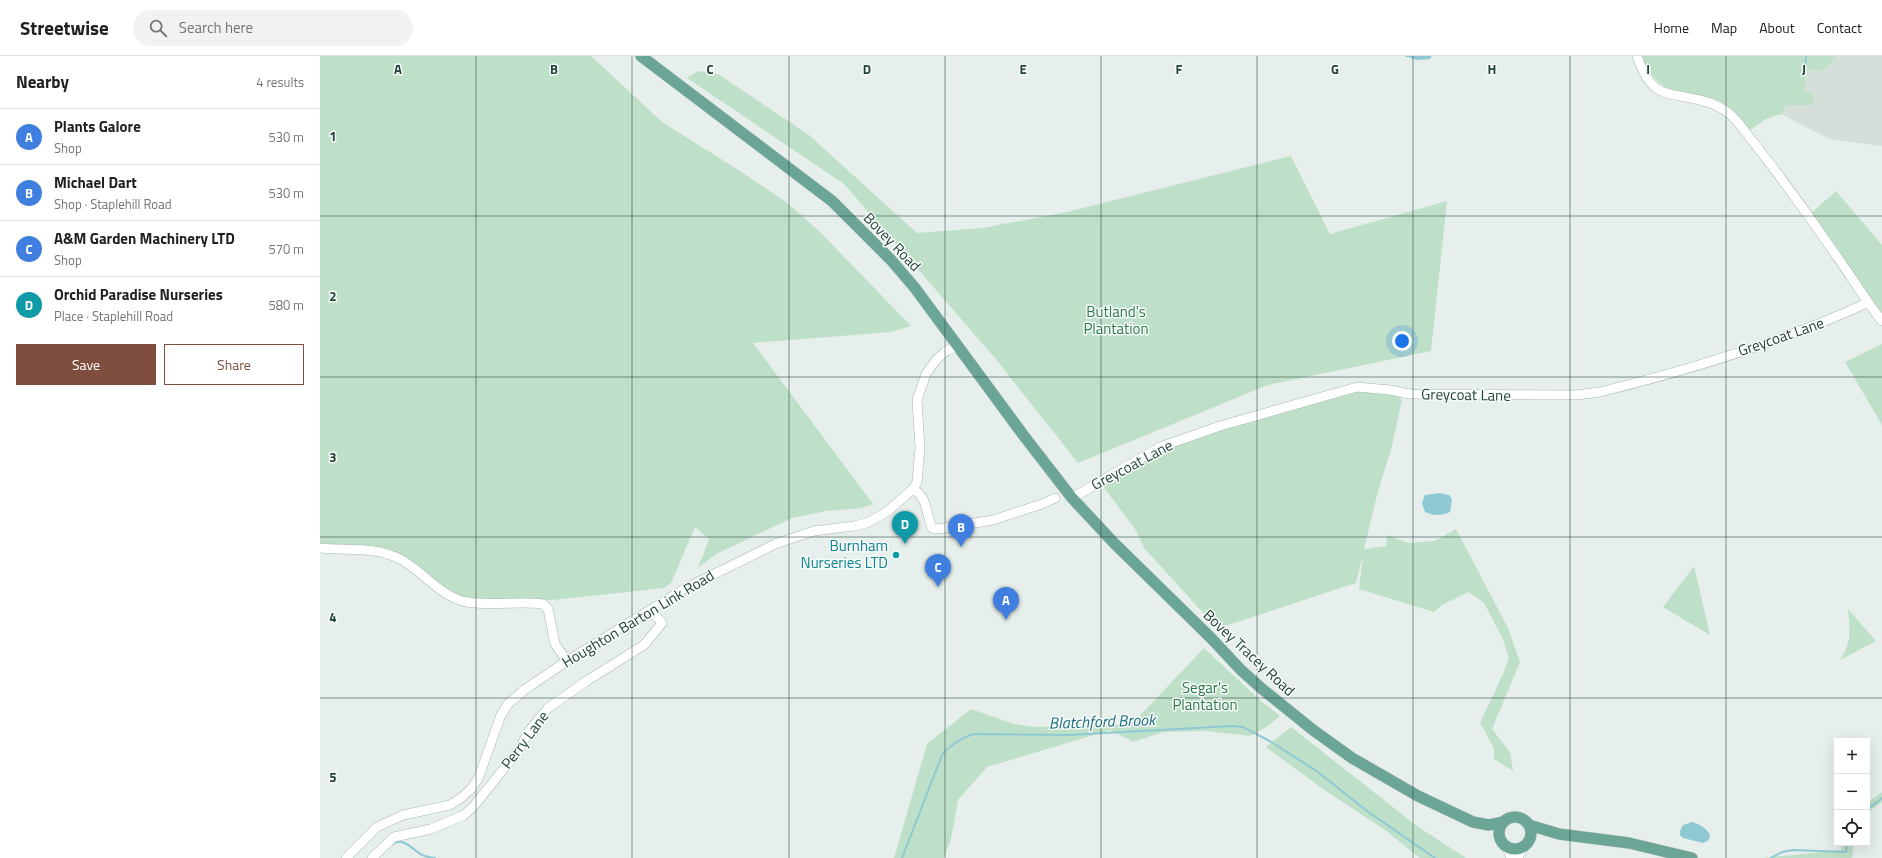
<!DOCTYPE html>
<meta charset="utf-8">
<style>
:root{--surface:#fff;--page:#f2f2f2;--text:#202124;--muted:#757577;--line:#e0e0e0;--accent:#7f4e3f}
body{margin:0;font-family:"Titillium Web",sans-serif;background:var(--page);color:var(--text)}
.controls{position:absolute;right:12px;bottom:12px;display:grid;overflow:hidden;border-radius:0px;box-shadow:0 4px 16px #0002}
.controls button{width:36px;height:36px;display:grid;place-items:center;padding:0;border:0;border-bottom:1px solid var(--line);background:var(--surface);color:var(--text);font:20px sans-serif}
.you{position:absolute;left:1082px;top:285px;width:14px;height:14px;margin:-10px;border:3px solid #fff;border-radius:50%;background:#1a73e8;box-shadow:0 0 0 6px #1a73e833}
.badge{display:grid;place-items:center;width:26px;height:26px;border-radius:50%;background:var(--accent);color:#fff;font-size:13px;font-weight:700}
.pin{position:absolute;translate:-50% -33px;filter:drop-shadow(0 1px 2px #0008)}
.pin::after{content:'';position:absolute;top:21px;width:14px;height:12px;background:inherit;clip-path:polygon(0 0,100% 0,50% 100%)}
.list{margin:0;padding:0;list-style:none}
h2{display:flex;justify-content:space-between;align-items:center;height:52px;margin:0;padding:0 16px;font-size:17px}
h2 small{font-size:13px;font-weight:400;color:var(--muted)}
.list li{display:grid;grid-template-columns:26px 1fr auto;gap:12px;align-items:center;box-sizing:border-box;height:56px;padding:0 16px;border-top:1px solid var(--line)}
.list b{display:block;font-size:15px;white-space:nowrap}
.list p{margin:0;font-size:13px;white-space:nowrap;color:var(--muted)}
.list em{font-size:13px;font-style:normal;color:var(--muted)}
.actions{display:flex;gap:8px;padding:12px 16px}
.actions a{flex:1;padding:9px 0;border:1px solid var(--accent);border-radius:0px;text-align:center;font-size:14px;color:var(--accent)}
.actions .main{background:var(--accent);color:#fff}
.icon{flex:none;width:22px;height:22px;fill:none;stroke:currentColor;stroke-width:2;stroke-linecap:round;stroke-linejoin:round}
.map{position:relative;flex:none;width:1562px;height:802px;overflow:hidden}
header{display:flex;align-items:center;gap:24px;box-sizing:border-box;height:56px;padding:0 20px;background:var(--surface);border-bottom:1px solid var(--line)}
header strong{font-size:19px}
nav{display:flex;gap:22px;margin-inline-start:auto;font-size:14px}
.search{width:280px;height:36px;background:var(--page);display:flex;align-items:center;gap:10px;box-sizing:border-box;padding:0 14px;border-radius:22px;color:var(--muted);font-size:15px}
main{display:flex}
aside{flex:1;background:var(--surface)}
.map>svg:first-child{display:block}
.built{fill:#d4dfda}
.green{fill:#bfe0c8}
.water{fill:#8ec9d4}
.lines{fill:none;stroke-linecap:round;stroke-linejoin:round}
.stream{stroke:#8ec9d4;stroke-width:2}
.minor-casing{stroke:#a8b8b2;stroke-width:10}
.major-casing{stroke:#c2cac8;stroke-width:12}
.minor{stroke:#fff;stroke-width:9}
.major{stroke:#6aa596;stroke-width:11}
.grid{fill:none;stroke:#24423a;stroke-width:1;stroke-opacity:0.55}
.culture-dot{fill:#0f9aa8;stroke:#f7fbf9;stroke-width:1.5}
.labels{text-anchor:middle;stroke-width:3;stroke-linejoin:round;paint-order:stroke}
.street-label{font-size:15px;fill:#24423a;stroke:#f7fbf9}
.park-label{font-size:15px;fill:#2d7a4b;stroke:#f7fbf9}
.culture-label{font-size:15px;fill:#0d838f;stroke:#f7fbf9;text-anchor:end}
.water-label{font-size:16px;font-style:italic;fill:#1c6f80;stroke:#f7fbf9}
.grid-label{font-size:13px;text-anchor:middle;font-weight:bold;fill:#24423a;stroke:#f7fbf9;stroke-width:3;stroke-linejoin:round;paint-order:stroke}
</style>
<header>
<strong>Streetwise</strong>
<div class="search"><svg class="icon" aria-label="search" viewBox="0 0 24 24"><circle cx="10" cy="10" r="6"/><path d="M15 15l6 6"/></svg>Search here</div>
<nav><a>Home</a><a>Map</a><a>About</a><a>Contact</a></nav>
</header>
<main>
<aside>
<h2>Nearby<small>4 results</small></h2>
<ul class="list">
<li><span class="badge" style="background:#3f7fe0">A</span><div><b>Plants Galore</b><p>Shop</p></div><em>530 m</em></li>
<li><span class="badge" style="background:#3f7fe0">B</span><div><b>Michael Dart</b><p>Shop · Staplehill Road</p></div><em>530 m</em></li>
<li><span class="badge" style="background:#3f7fe0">C</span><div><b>A&amp;M Garden Machinery LTD</b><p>Shop</p></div><em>570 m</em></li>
<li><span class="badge" style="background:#0f9aa8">D</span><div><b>Orchid Paradise Nurseries</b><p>Place · Staplehill Road</p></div><em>580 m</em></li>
</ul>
<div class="actions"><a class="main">Save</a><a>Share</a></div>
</aside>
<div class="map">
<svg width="1562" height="802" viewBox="0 0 1562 802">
<rect width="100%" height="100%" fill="#e6efeb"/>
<path class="built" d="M1516,0h46v90l-53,-7 -48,-25 5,-9 19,-12v-23l19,1z"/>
<path class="green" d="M0,0h271l71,66 75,47 52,35 32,29 90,93 -20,6 -138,11 120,161 -11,4 -35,3 -35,7 -76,36 -18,14 11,-29 -14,-12 -24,56 -7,5 -111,12h-68l-27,-5 -24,-15 -16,-15 -17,-10 -19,-8 -62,-3z
M1321,0h195l-12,15 -19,-1v22l9,2 -1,11h-27l-5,9 -15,5 -16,11c-11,-12 -21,-26 -37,-31 -11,-3 -23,-2 -34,-6 -19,-5 -30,-19 -38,-37z
M378,15l20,3 91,61 108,98 66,-5 84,-16 224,-56 39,78 117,-33 -16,150 -163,34 -190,78 -84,-106 -150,-173 -157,-106z
M1516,135l46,54v70l-71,-102z
M1562,288v81l-37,-63z
M1037,335l40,4 5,5 -10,46 -15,49 -13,54 22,-3 1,-11 21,8 27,-2 21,-12 52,99 12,34 -28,67 18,23 3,19 -19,-12v-11l-14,-25 23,-49 6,-16 -7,-21 -18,-34 -15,-11 -27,13 -8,7 -75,-23 4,-34 -7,28 -134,44 -7,-1 -70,-77 -10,-20 -33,-44 27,-15 4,-6 56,-26z
M1374,510l16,69 -47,-28z
M1528,553l28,32 -36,19c12,-18 10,-30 8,-51z
M884,592l58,54 18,14 -14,11 -16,9 -44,-5 -43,1 -30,10 -22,-12 -124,37 -29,33 -7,39 -7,19h-50l33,-114 44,-35 43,15 20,3 98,-3z
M971,671l126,99 49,32h-46l-35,-28 -62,-41 -57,-42z
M1562,736v10l-15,11v-10z
M1522,787h12l-2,15h-89l78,-8z"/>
<path class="water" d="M1084,0h28l-2,3 -13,1z
M1120,437l9,2 3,4 -2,13c-9,4 -16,4 -25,0l-3,-9 3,-8z
M1372,766c8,2 14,6 18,13l-1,5 -6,3 -20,-5 -3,-3v-4l3,-6z"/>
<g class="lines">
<path class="stream" d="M1485,14l1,-14
M1547,754l15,-12
M73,788c10,-8 21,7 29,11 3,2 9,2 13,3
M582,802l40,-103c9,-11 18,-16 31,-21l96,1 163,-9 11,1 30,16 45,29 49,39 68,47
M1451,802l11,-6 11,-2 53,2 1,-9"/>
<defs>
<path id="minor" d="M1317,0c3,10 10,25 19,32 6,5 17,7 24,8 22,4 40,7 56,24 36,45 70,91 102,138 15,21 28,43 44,63
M593,433c15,8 13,25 19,39l6,1 55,-9 49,-16 13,-6
M752,442l88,-51 60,-21 137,-39 33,3 20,4 166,1 24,-3c89,-22 184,-51 267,-89
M0,492c26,3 53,-2 78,10 24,11 41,39 69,44 25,4 51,-1 76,2l5,5 7,35 12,17
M1187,792l4,10
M26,802l31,-31 26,-12 47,-10 11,-7 10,-9 7,-10 23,-64 7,-11 16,-14 43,-29 117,-72 91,-45 39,-13 40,-5 13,-3 21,-12 25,-22 4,-7 3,-34 -3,-48 9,-26 10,-14 10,-9 12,-5
M52,802l22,-21 37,-8 33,-14 9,-8 46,-57 10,-19 19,-23 40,-28 56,-35 18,-22 -11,-13
M1198,802l5,-10"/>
<path id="major" d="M321,0l191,145 59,59 24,28 109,148 48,62 42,45 97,95 30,32 20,18 52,42 39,28 66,38 55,26 16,3 14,-3
M1179 777a16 16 0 1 1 32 0a16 16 0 1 1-32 0Z
M1209,769l30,9 70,9 63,15"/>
</defs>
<use href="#minor" class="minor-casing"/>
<use href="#major" class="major-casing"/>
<use href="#minor" class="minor"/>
<use href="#major" class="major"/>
</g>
<path class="grid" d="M156,0v802M312,0v802M469,0v802M625,0v802M781,0v802M937,0v802M1093,0v802M1250,0v802M1406,0v802M0,160h1562M0,321h1562M0,481h1562M0,642h1562"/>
<circle class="culture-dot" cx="576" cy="499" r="4"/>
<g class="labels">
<g class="street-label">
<text transform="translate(572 186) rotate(46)" y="5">Bovey Road</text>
<text transform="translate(1461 281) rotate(-19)" y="5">Greycoat Lane</text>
<text transform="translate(1146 339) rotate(1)" y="5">Greycoat Lane</text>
<text transform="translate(812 409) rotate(-28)" y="5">Greycoat Lane</text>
<text transform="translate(318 563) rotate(-31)" y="5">Houghton Barton Link Road</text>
<text transform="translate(929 597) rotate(43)" y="5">Bovey Tracey Road</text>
<text transform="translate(205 684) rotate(-53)" y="5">Perry Lane</text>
</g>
<g class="park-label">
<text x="796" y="261">Butland's<tspan x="796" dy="17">Plantation</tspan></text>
<text x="885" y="637">Segar's<tspan x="885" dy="17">Plantation</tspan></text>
</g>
<g class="culture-label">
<text x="568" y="495">Burnham<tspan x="568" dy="17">Nurseries LTD</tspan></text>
</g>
<g class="water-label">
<text transform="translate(782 665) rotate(-2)" y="6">Blatchford Brook</text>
</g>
</g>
<g class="grid-label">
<text x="78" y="18">A</text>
<text x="234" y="18">B</text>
<text x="390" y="18">C</text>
<text x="547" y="18">D</text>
<text x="703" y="18">E</text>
<text x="859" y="18">F</text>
<text x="1015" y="18">G</text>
<text x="1172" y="18">H</text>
<text x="1328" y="18">I</text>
<text x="1484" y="18">J</text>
<text x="13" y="85">1</text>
<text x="13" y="245">2</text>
<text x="13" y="406">3</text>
<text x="13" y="566">4</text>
<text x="13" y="726">5</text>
</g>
</svg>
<div class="controls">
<button>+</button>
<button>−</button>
<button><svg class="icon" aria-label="locate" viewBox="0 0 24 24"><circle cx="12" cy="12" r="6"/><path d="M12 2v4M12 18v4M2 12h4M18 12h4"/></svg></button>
</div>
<div class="you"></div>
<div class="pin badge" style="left:686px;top:564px;background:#3f7fe0">A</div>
<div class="pin badge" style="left:641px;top:491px;background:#3f7fe0">B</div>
<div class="pin badge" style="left:618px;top:531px;background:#3f7fe0">C</div>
<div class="pin badge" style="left:585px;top:488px;background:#0f9aa8">D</div>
</div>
</main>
